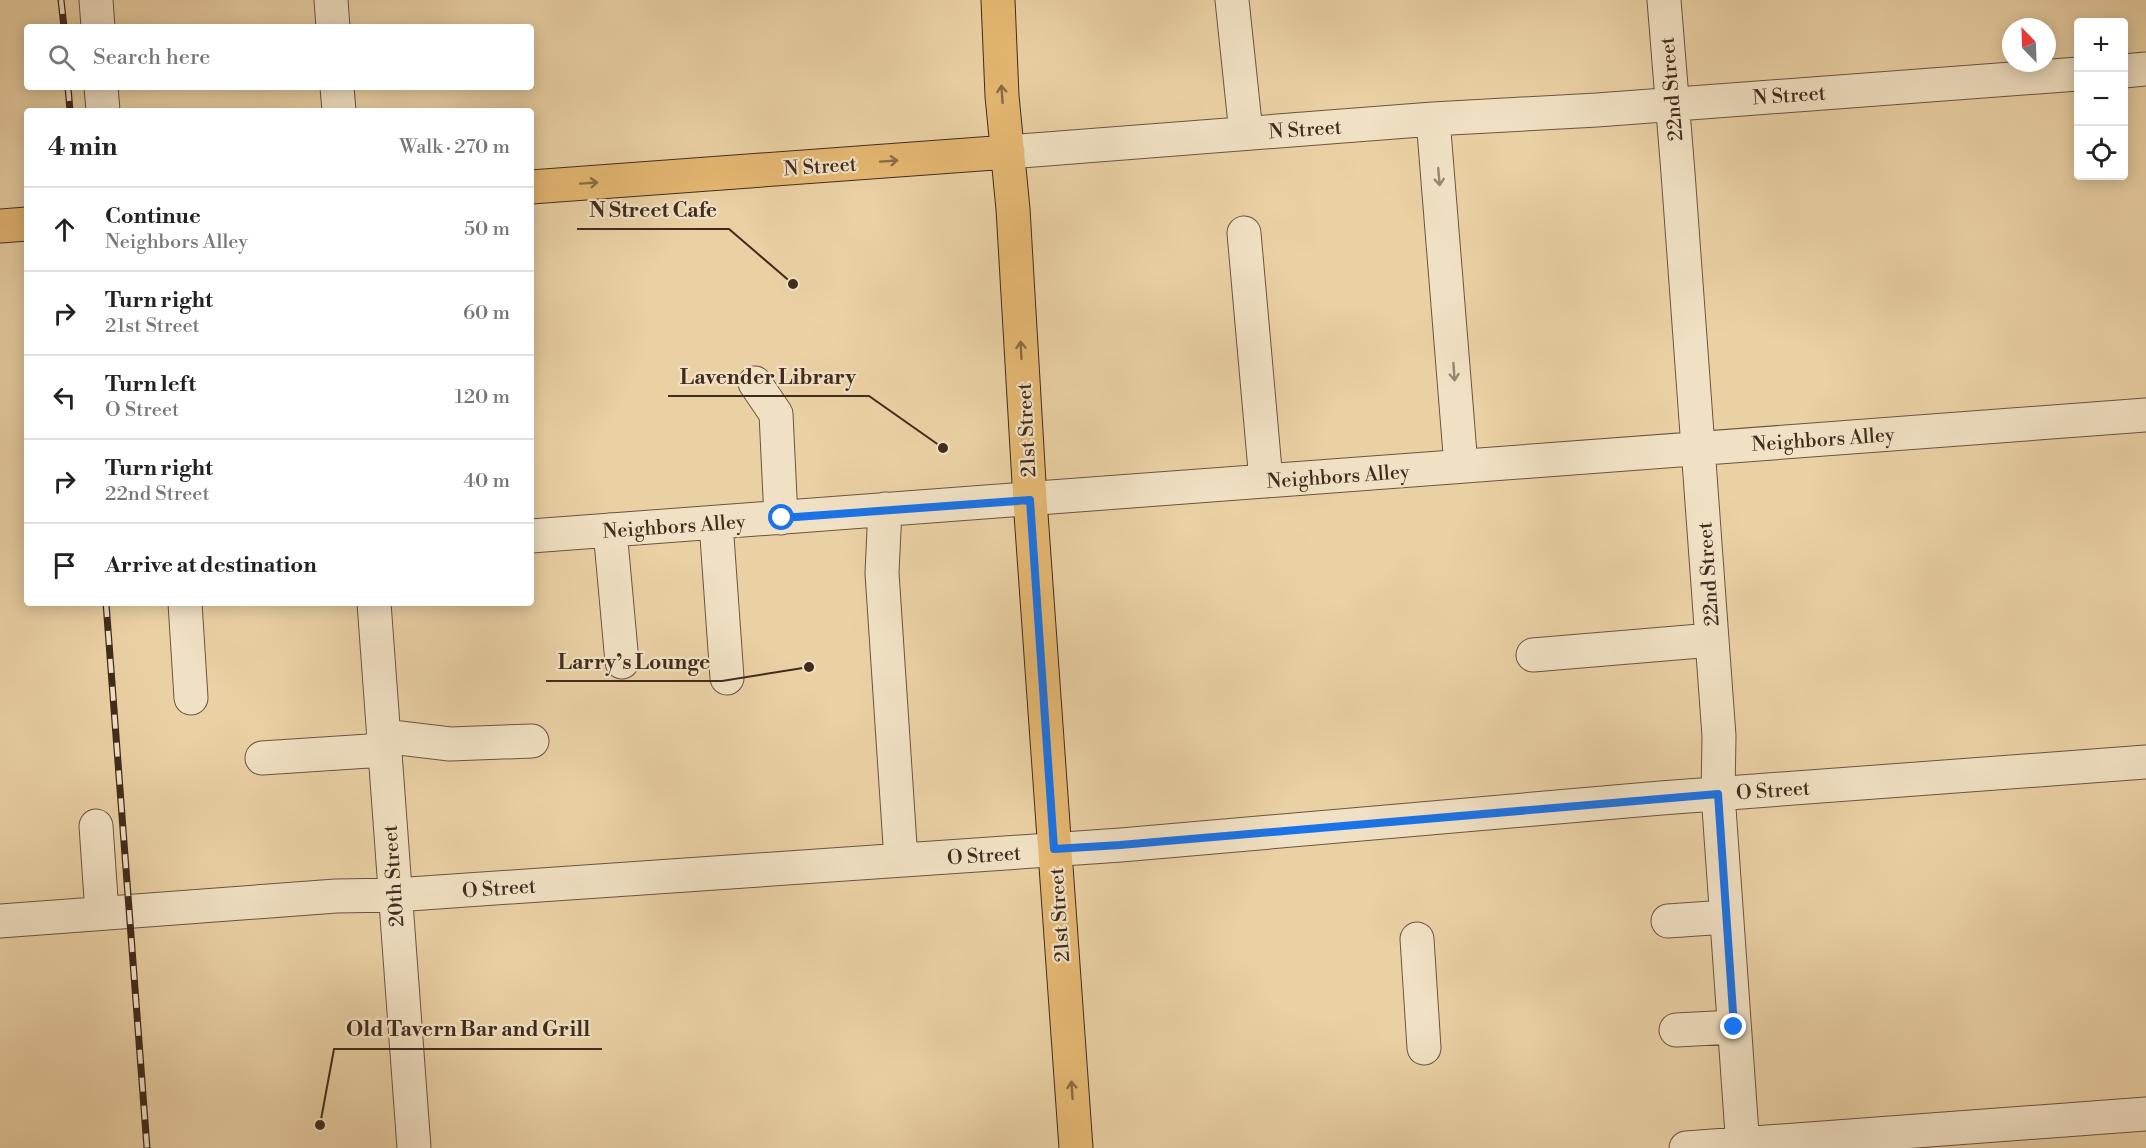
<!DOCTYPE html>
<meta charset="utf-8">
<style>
:root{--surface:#fff;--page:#f2f2f2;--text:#222;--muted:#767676;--line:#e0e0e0}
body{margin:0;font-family:"Libre Bodoni",serif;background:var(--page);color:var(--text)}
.controls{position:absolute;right:18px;top:18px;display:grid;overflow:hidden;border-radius:6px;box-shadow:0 3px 15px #0003}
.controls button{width:54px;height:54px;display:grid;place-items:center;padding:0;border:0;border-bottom:2px solid var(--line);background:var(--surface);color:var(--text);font:30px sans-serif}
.compass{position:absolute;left:2002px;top:18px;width:54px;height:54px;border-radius:50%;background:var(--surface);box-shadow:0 3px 15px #0003;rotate:337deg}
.stop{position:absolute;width:18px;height:18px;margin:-14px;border:4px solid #1a73e8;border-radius:50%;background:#fff}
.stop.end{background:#1a73e8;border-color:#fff;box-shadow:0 2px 6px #0008}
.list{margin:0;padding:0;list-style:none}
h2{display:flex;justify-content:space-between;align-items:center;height:78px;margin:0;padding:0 24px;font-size:26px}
h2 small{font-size:20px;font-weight:400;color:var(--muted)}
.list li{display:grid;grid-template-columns:39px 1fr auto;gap:18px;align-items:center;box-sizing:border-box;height:84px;padding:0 24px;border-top:2px solid var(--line)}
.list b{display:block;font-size:22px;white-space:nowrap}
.list p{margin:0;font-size:20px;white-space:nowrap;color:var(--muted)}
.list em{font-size:20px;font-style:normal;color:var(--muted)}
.icon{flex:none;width:33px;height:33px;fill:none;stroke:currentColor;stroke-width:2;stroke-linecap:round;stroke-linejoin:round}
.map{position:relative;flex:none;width:2146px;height:1148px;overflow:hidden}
.search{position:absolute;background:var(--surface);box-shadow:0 3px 15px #0003;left:24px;top:24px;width:510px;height:66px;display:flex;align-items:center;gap:15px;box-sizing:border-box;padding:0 21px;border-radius:6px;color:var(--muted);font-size:22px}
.panel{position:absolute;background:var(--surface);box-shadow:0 3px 15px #0003;left:24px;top:108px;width:510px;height:498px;border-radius:6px}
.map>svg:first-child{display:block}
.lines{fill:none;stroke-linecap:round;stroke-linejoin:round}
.minor-casing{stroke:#6b5440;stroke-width:35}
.major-casing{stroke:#412b1e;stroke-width:35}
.minor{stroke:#f1e1c4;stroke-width:33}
.major{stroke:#e5b872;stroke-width:33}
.rail-casing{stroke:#412b1e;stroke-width:7}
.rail{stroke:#f1e1c4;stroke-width:4.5;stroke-dasharray:14;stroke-linecap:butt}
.oneway{stroke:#8b6a44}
.oneway2{stroke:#998671}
.route{stroke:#1a73e8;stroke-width:8}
.labels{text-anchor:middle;stroke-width:4.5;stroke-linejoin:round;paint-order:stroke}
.street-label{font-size:20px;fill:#412b1e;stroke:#f1e1c4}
.leader{fill:none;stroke:#412b1e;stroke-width:2}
.callout-dot{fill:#412b1e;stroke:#f1e1c4;stroke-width:2}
.callout-label{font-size:21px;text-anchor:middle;font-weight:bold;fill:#412b1e;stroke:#f1e1c4;stroke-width:4.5;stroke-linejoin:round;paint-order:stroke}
</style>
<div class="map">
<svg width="2146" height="1148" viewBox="0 0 2146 1148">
<rect width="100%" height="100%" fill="#ead1a4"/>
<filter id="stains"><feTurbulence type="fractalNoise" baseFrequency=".00333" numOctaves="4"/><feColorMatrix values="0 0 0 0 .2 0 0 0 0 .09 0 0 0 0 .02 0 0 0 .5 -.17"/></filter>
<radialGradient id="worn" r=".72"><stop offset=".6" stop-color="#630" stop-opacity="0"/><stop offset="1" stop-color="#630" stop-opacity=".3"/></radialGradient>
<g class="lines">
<defs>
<path id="minor" d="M96,0l2,27
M331,0l2,27
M1232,0l14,133
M1664,0l14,173 41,563 -1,58 25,354
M2124,71l22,-2
M101,87l2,24
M337,87l2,24
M1433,119l28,347
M1008,152l425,-33 164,-9 481,-36
M1244,233l22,248
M755,383l21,31 5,104
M885,509l-3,64 19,287
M716,523l11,155
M610,530l12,132
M531,536l1615,-121
M185,603l6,95
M374,603l40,545
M1533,655l179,-15
M383,736l67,8 82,-3
M262,758l122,-8
M96,826l6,87
M0,921l336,-25 59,-1 726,-50 540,-47 485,-36
M1668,921l58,-4
M1417,939l7,109
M1676,1030l58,-3
M1686,1148l460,-34"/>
<path id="major" d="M998,0l4,96 11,113 17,291 46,648
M531,187l477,-35
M0,226l27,-2"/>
</defs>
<use href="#minor" class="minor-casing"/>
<use href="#major" class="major-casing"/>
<use href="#minor" class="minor"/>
<use href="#major" class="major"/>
<defs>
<path id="rail" d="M61,0l3,27
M68,87l2,24
M106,603l41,545"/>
</defs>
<use href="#rail" class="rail-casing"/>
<use href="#rail" class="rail"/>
</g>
<defs><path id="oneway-shaft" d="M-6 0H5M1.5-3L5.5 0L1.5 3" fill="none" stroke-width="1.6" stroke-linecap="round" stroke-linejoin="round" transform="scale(1.5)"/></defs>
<g class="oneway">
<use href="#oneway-shaft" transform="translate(1002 94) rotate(-94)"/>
<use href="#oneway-shaft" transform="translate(889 161) rotate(-4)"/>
<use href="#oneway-shaft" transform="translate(589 183) rotate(-4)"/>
<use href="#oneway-shaft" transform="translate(1021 350) rotate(-93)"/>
<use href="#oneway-shaft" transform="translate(1072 1090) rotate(-94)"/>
</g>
<g class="oneway2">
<use href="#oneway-shaft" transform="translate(1439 177) rotate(85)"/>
<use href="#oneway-shaft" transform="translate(1454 372) rotate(86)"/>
</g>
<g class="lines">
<path class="route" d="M782,518l248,-18 24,349 66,-4 598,-51 16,233"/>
</g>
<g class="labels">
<g class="street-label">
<text transform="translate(1671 89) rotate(-95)" y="7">22nd Street</text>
<text transform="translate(1789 95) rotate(-4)" y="7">N Street</text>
<text transform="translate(1305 129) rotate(-4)" y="7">N Street</text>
<text transform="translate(820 166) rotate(-4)" y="7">N Street</text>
<text transform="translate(1026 430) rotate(-93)" y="7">21st Street</text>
<text transform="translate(1823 439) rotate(-4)" y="7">Neighbors Alley</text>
<text transform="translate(1338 476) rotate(-4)" y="7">Neighbors Alley</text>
<text transform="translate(674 526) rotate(-4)" y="7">Neighbors Alley</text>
<text transform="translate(1708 574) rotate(-94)" y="7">22nd Street</text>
<text transform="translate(1773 790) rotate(-4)" y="7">O Street</text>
<text transform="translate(984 855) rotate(-4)" y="7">O Street</text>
<text transform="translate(393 876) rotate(-94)" y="7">20th Street</text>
<text transform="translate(499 888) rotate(-4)" y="7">O Street</text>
<text transform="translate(1059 915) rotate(-94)" y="7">21st Street</text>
</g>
</g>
<path class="leader" d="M793 284L729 229H577M943 448L869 396H668M809 667L722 681H546M320 1125L334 1049H602"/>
<g class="callout-dot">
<circle cx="793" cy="284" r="6"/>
<circle cx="943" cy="448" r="6"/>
<circle cx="809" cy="667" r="6"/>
<circle cx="320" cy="1125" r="6"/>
</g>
<g class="callout-label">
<text x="653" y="217">N Street Cafe</text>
<text x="768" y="384">Lavender Library</text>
<text x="634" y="669">Larry’s Lounge</text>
<text x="468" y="1036">Old Tavern Bar and Grill</text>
</g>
<rect width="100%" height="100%" filter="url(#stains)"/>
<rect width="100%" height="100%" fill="url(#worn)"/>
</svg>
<div class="controls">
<button>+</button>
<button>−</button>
<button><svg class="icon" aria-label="locate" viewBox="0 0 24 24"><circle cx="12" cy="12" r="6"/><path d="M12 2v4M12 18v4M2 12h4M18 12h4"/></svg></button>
</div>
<svg class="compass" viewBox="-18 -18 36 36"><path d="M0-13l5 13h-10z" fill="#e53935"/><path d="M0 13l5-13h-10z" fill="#767676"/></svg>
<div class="stop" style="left:782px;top:518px"></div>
<div class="stop end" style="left:1734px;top:1027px"></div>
<div class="search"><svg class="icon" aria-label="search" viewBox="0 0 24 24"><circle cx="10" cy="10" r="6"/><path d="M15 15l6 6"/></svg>Search here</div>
<section class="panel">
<h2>4 min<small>Walk · 270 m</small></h2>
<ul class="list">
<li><svg class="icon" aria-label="ahead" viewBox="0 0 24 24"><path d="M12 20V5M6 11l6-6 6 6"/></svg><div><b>Continue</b><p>Neighbors Alley</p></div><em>50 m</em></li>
<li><svg class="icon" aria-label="right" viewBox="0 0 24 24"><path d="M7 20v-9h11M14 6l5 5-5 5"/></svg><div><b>Turn right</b><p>21st Street</p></div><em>60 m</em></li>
<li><svg class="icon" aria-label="left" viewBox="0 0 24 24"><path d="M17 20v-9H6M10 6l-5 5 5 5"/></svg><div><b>Turn left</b><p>O Street</p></div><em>120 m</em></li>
<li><svg class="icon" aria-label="right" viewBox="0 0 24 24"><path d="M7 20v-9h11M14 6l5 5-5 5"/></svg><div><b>Turn right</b><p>22nd Street</p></div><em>40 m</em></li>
<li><svg class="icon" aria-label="arrive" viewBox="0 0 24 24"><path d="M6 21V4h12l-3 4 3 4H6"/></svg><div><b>Arrive at destination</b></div></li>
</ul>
</section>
</div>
